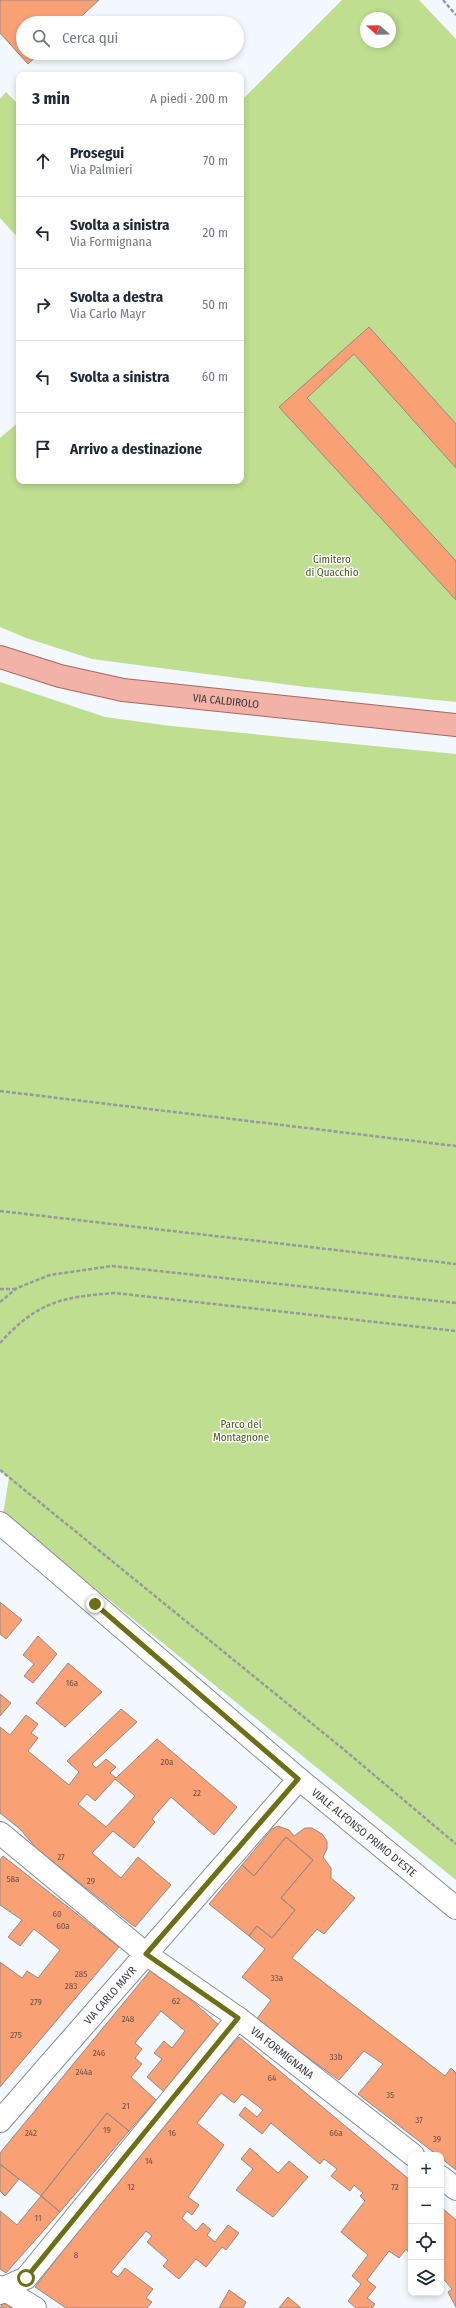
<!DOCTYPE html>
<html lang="it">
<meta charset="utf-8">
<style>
:root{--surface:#fff;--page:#f2f2f3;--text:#1f2937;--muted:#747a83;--line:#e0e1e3}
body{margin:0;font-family:"Fira Sans Condensed",sans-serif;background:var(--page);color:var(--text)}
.controls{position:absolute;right:12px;bottom:12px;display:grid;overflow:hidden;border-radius:8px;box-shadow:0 2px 6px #0003}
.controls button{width:36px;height:36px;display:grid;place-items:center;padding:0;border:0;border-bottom:1px solid var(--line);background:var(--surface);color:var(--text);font:20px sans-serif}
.compass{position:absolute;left:360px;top:12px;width:36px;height:36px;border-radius:50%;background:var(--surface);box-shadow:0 2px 6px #0003;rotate:290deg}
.stop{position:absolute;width:12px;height:12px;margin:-9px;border:3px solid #6c6f13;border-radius:50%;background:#fff}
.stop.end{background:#6c6f13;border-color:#fff;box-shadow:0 1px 4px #0008}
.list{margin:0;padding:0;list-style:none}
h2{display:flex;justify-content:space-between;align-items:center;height:52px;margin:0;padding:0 16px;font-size:17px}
h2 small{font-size:13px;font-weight:400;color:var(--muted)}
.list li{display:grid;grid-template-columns:26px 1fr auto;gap:12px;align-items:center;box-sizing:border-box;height:72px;padding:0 16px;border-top:1px solid var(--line)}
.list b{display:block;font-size:15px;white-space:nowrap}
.list p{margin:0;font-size:13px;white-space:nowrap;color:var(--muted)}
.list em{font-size:13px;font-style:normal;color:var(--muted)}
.icon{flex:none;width:22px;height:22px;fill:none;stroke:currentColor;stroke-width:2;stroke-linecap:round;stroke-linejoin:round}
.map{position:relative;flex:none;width:456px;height:2308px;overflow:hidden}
.search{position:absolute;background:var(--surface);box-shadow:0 2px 6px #0003;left:16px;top:16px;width:228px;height:44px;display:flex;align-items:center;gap:10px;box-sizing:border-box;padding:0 14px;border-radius:22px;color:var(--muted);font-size:15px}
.panel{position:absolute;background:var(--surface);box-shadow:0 2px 6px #0003;left:16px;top:72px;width:228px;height:412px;border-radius:8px}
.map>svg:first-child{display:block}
.green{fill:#bfde90;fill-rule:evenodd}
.building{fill:#faa075;stroke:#918a87;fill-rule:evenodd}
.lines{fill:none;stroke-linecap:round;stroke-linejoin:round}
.minor-casing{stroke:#878c91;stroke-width:24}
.major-casing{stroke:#ab675c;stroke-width:24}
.path{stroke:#969a9e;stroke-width:2.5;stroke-dasharray:4 2;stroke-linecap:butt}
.minor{stroke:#fff;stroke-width:22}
.major{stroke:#f2b2a7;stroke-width:22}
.route{stroke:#6c6f13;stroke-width:5}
.labels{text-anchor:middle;stroke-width:3;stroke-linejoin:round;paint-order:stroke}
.number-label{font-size:9px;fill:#68544b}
.park-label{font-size:11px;fill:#455b1c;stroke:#fff}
.street-label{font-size:11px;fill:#383b3d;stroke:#fff}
</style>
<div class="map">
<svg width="456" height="2308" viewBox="0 0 456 2308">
<rect width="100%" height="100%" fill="#f2f8fd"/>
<path class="green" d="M342,0h77l37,39v663l-150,-15 -214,-28 -66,-21 -26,-11v-189l19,-16v59h222v-380zM366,18h24v24h-24z
M6,92l13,13v134l-19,-21v-119z
M0,682l105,35 66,9 285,28v1126l-453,-366 6,-36 -9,-8z"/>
<path class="building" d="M0,0h99l-25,23h-51v30h17l-12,11 -28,-31z
M369,327l87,97v44l-102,-114 -47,44 149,163v39l-177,-193z
M0,1602l22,18 -16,19 -6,-5z
M38,1636l19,18 -24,29 -9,-7 10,-12 -11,-9z
M68,1663l34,29 -37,35 -29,-24z
M0,1694l11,9 -11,13z
M121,1709l16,13 -45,42 4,4 10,-9 10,8 -6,6 6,5 41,-39 80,68 -23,28 -43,-38 -19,22 3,3 -21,26 -21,-17 -21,22 29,25 17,-21 33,28 -36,42 -98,-78 -17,-20 -20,-16v-86l10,8 16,-20 12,9 -7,9 7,5 -10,13 41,34 10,-13 -12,-11zM115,1779l20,17 -29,31 -28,-23 9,-10 8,7z
M278,1826l11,4 5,6 11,-8h7l10,6 5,7v8l-4,8 8,11v10l24,20 -31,36 -7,-5 -25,29 153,118 6,-8 5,5v97l-15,-12v-3h-4l-79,-61 25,-30 -19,-13 -25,29 -83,-60 15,-20 -29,-23 23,-28 -16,-13 8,-10 15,12 23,-28 -14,-12 32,-38 -27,-23 -32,39 -12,-11 30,-36z
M286,1837l27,23 -32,38 14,12 -23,28 -15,-12 -8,10 -40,-32 33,-39 12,11z
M3,1856l116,91 -119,140v-125l22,16 5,-7 11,7 22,-28 -26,-21 -14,17 -12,-9 14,-17 -22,-15v-45z
M154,1966l66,60 -56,66 -17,-15 15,-18 -8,-6 10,-12 8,7 13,-17 -24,-20 -26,32 7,6 -7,9 7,6 -11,13 25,23 -27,31 -22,-18 -66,83 -41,-32v-11z
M239,2037l172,144v74l-5,-6 -7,9 -10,-7 -22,29 9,7 -9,11 8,6 -3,4h-16l-8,-7 13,-17 -9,-8 16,-21 -27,-23 24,-31 -5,-5 3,-3 -9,-8 -4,6 -19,-15 6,-7 -13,-10 -4,5 -49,-41 -9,11 -23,-19 6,-8 12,10 6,-7 -21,-16 -8,9 -13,-10 -24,30 27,22 -36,52 11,8 -7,10 -5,-4 -5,7 14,13 7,-8 8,7 -4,5 8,7 13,-17 11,8 -13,17 -4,-3 -16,20 -10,-8 -17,20 -16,-13 5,-6 -21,-18 5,-6 -6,-5 -35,41 7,5 7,-9 28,21 -7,9 6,4 -5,6h-81l-31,-21 116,-150z
M107,2113l22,18 -69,81 -19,-16z
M250,2148l28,25 11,-12 19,16 -35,40 -37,-27 17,-21 -12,-10z
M0,2164l19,15 -14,17 -5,-5z
M41,2196l19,16 -54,61 -6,-4v-58l17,14z
M441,2207l15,13v87l-8,-15 4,-3 -11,-13z
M229,2290l17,12 -3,6h-24z
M288,2297l13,11h-22z
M5,2300l10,8h-15z"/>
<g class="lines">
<defs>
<g id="minor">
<path id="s1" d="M0,1523l299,256 157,129"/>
<path id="s2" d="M0,1833l146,121 92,64 175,137"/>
<path id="s3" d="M0,2121l299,-342"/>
<path d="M441,2177l15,12"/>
<path d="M0,2287l35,21"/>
<path d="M0,2293l4,-5 22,-10 212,-260"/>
</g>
<g id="major">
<path id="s4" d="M0,657l60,19 63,14 333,35"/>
</g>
</defs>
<use href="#minor" class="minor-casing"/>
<use href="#major" class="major-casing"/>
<path class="path" d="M443,0l13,15
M0,1091l456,55
M0,1211l456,53
M0,1289h16
M0,1302l17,-14 33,-13 62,-9 344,37
M0,1343c37,-41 61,-46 115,-50l341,38
M0,1470l342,278 114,96"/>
<use href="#minor" class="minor"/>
<use href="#major" class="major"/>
</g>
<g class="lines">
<path class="route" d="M26,2278l212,-260 -92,-64 152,-175 -203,-175"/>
</g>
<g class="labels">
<g class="number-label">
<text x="72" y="1686">16a</text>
<text x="167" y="1765">20a</text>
<text x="197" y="1796">22</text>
<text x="61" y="1860">27</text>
<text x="13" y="1882">58a</text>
<text x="91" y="1884">29</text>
<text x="57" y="1917">60</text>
<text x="63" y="1929">60a</text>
<text x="81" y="1977">285</text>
<text x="277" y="1981">33a</text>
<text x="71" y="1989">283</text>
<text x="176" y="2004">62</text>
<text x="36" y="2005">279</text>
<text x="128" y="2022">248</text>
<text x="16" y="2038">275</text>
<text x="99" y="2056">246</text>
<text x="336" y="2060">33b</text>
<text x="84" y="2075">244a</text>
<text x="272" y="2081">64</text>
<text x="390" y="2098">35</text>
<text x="126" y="2109">21</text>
<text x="419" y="2123">37</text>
<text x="107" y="2133">19</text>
<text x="31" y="2136">242</text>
<text x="172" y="2136">16</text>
<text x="336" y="2136">66a</text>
<text x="437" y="2142">39</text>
<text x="149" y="2164">14</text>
<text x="131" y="2190">12</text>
<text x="395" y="2190">72</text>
<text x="38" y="2221">11</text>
<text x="76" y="2258">8</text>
</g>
<g class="park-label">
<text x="332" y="563">Cimitero<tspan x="332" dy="13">di Quacchio</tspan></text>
<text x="241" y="1428">Parco del<tspan x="241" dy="13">Montagnone</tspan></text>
</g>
<g class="street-label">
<text dy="4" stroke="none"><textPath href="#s4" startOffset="231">VIA CALDIROLO</textPath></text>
<text dy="4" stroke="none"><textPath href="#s1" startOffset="478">VIALE ALFONSO PRIMO D'ESTE</textPath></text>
<text dy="4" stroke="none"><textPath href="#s3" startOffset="167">VIA CARLO MAYR</textPath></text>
<text dy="4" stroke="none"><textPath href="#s2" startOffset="358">VIA FORMIGNANA</textPath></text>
</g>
</g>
</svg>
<div class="controls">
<button>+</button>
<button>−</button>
<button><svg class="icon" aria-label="locate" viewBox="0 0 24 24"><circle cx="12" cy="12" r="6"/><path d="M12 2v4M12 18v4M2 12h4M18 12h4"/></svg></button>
<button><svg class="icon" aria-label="layers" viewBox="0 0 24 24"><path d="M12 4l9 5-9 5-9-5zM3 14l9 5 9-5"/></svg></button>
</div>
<svg class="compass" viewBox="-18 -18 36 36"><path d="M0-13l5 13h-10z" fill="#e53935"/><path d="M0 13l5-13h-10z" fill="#747a83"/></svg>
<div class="stop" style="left:26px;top:2278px"></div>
<div class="stop end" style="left:95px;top:1604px"></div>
<div class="search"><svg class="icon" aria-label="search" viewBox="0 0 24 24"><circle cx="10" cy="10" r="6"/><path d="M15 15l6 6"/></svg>Cerca qui</div>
<section class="panel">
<h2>3 min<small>A piedi · 200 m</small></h2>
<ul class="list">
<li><svg class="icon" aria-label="ahead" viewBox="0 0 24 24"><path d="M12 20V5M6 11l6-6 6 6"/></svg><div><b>Prosegui</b><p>Via Palmieri</p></div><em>70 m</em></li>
<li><svg class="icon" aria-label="left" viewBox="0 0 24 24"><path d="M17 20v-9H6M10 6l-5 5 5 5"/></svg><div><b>Svolta a sinistra</b><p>Via Formignana</p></div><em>20 m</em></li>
<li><svg class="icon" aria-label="right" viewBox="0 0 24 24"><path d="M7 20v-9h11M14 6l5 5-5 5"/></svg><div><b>Svolta a destra</b><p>Via Carlo Mayr</p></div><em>50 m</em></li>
<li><svg class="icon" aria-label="left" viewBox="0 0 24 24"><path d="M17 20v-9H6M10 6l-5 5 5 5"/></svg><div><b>Svolta a sinistra</b></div><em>60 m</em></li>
<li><svg class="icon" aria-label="arrive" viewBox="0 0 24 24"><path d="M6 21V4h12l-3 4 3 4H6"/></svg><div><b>Arrivo a destinazione</b></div></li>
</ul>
</section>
</div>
